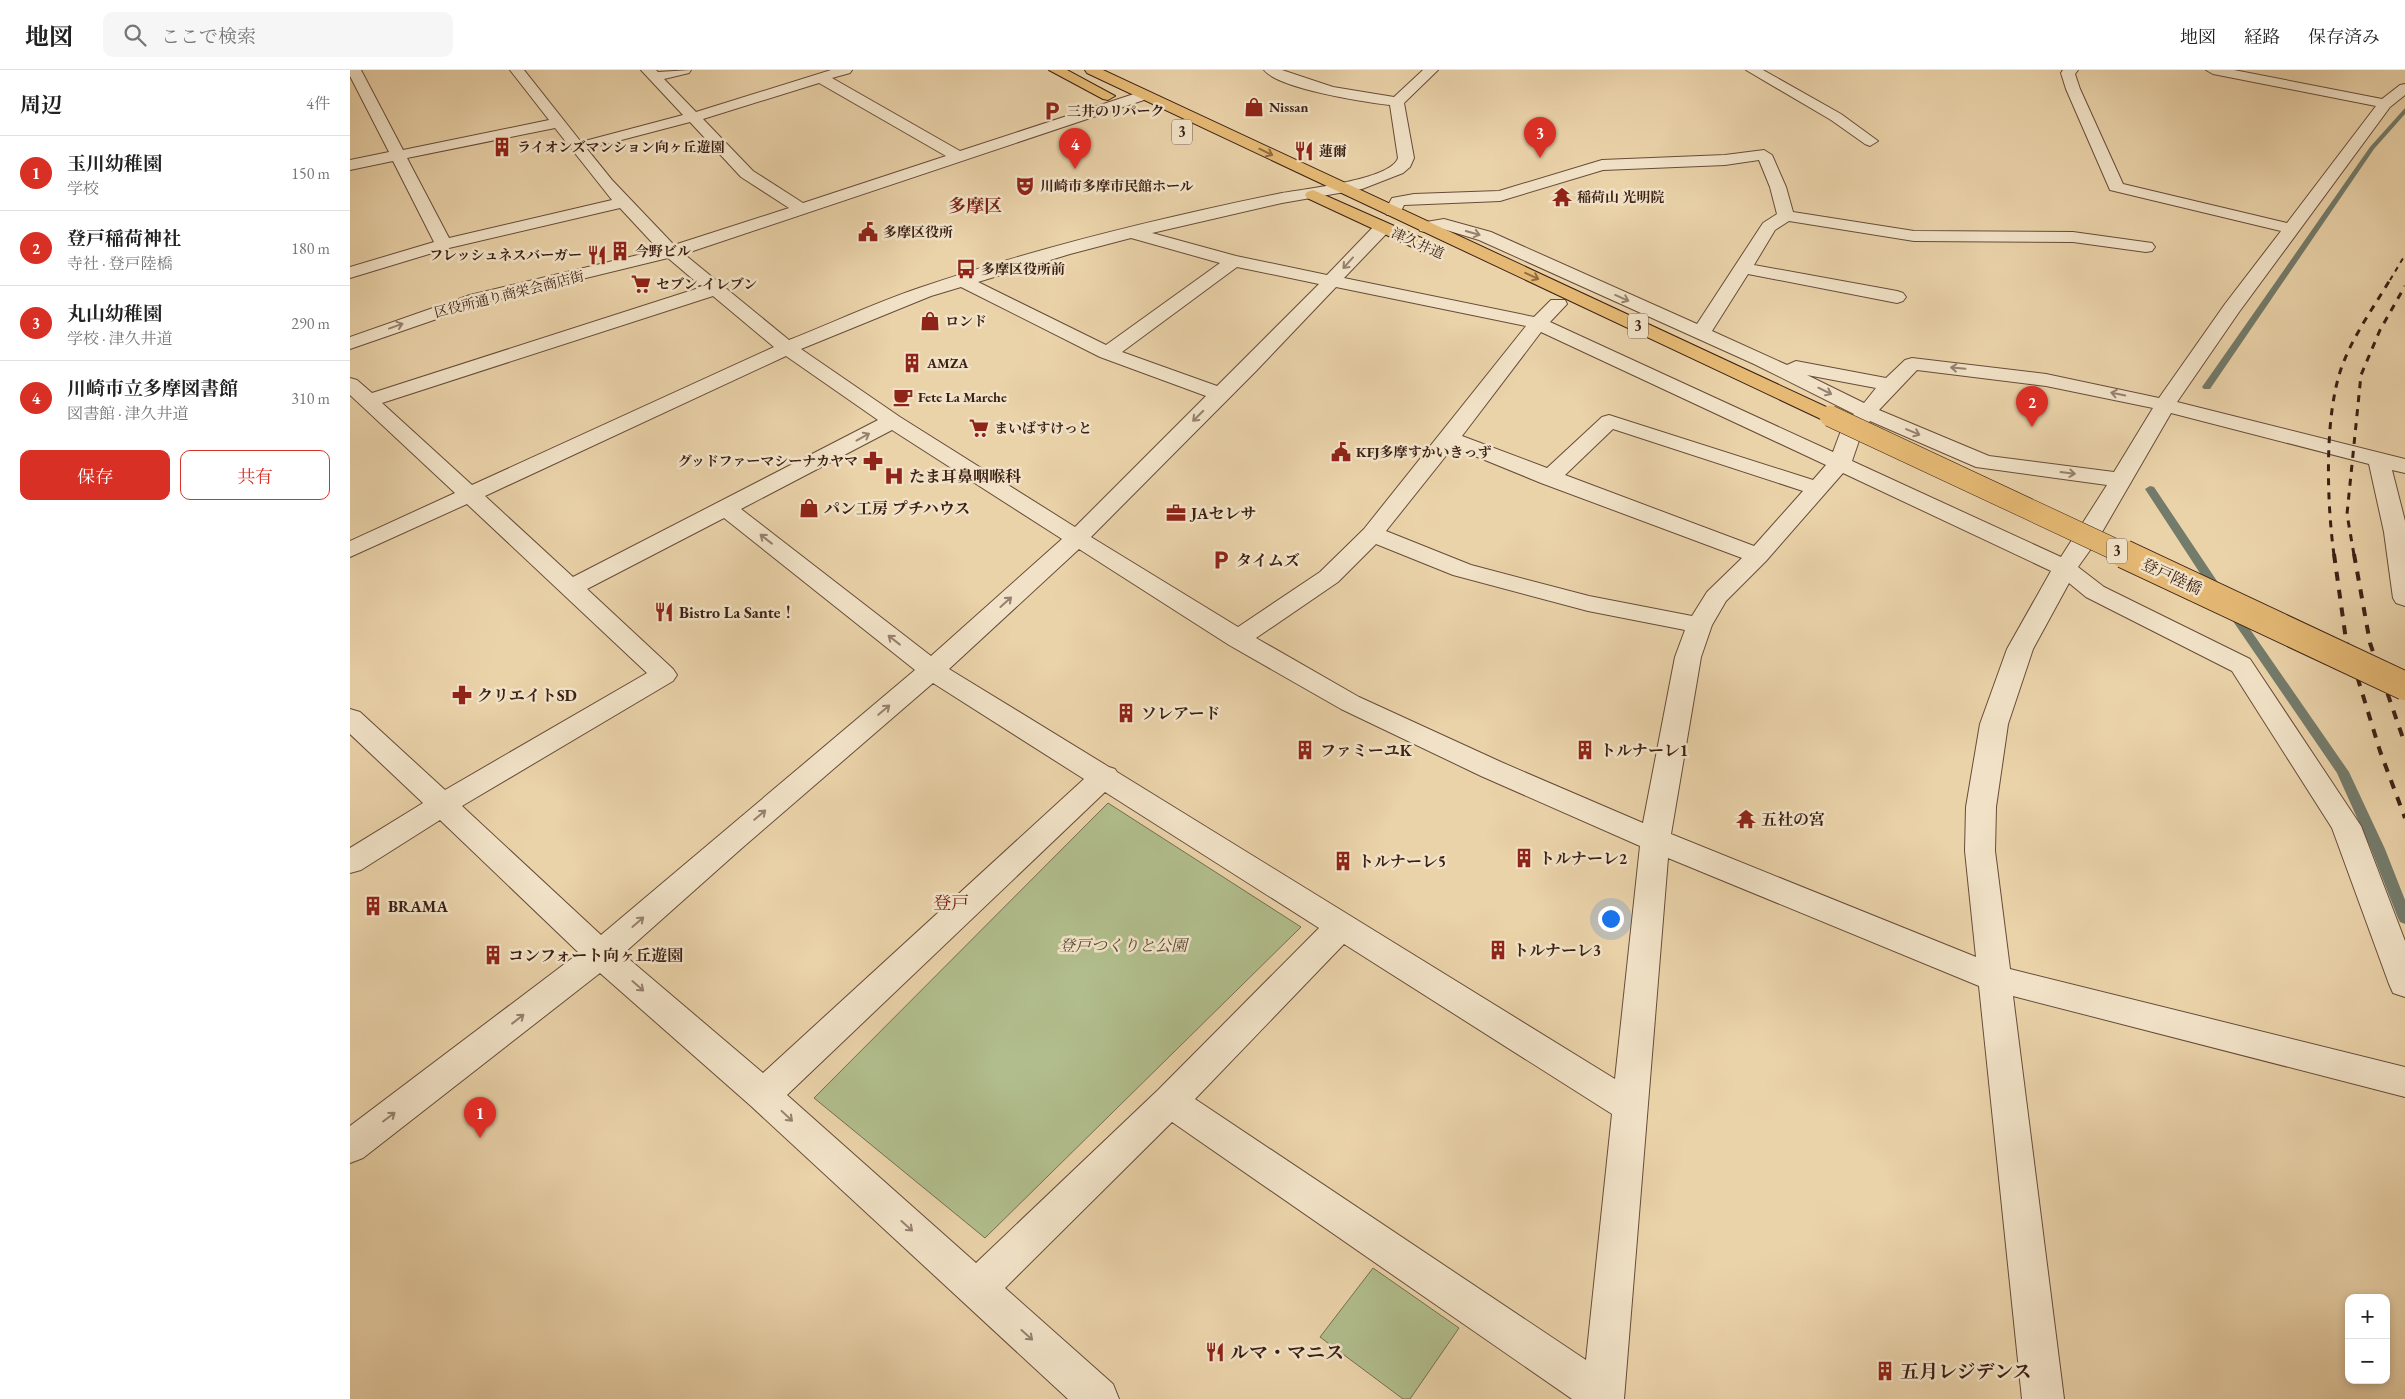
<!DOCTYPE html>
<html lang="ja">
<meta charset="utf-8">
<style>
:root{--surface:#fff;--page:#f6f6f6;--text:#222;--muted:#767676;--line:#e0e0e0;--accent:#d93025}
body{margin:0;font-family:"EB Garamond","Noto Serif JP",serif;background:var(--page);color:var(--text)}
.controls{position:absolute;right:15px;bottom:15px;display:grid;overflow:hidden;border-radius:10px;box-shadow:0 2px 8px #0003}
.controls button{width:45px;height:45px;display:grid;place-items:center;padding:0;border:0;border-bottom:1px solid var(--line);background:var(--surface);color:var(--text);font:25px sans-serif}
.you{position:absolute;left:1260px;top:848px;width:18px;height:18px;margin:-12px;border:4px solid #fff;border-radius:50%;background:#1a73e8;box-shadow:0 0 0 8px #1a73e833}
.badge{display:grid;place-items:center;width:32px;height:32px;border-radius:50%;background:var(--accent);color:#fff;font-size:16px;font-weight:700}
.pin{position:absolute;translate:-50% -41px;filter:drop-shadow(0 1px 2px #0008)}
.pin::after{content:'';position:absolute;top:26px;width:18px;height:15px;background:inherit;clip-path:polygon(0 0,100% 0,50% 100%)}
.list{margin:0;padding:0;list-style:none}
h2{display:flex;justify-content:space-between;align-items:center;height:65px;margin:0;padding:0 20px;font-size:21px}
h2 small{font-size:16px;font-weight:400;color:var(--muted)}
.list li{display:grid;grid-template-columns:32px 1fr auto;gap:15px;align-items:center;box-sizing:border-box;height:75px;padding:0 20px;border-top:1px solid var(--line)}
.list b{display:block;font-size:19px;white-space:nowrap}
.list p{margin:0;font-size:16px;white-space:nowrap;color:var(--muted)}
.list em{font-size:16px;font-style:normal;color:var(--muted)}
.actions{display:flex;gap:10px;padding:15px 20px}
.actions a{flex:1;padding:11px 0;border:1px solid var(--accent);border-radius:10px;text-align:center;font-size:18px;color:var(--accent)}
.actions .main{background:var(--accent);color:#fff}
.icon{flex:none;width:28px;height:28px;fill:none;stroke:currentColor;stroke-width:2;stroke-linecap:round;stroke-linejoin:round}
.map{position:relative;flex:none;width:2055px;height:1329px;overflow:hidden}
header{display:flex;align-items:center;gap:30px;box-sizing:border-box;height:70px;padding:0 25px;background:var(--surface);border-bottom:1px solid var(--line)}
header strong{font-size:24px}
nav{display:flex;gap:28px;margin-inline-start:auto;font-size:18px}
.search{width:350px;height:45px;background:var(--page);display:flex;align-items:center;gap:12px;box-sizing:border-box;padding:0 18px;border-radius:10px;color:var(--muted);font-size:19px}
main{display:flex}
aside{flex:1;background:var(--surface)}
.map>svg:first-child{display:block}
.green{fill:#b1bd8c;stroke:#766e50}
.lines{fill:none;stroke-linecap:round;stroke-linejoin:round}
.stream{fill:#737b6b;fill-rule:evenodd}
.minor-casing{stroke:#674c39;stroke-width:2}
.major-casing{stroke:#3b1f14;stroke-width:2}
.minor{fill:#f1e2c7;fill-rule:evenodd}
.major{fill:#e5b974;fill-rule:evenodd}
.rail-far2{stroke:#3b1f14;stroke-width:2;stroke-dasharray:5 5;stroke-linecap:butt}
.rail-far1{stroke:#3b1f14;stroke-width:3;stroke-dasharray:7 7;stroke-linecap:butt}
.rail{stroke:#3b1f14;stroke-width:4;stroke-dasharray:9 9;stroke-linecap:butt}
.major-bridge-far1-casing{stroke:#3b1f14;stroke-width:22;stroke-linecap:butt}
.major-bridge-casing{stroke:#3b1f14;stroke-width:30;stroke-linecap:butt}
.major-bridge-far1{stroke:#e5b974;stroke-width:21}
.major-bridge{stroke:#e5b974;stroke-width:28}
.oneway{stroke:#906c44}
.oneway2{stroke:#96806e}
.labels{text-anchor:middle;stroke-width:5;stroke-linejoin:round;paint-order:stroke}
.far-poi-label{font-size:14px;font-weight:bold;fill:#3b1f14;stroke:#f1e2c7;text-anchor:start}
.far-street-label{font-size:14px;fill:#3b1f14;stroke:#f1e2c7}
.shield{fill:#f1e2c7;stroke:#725a4a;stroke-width:1}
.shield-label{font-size:15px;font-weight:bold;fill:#3b1f14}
.poi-label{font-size:16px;font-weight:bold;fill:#3b1f14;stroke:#f1e2c7;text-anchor:start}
.street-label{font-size:16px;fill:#3b1f14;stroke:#f1e2c7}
.park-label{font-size:16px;font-style:italic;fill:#584632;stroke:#f1e2c7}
.far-district-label{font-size:18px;font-weight:bold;fill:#7a1f14;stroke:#f1e2c7}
.neighbourhood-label{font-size:18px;fill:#7a1f14;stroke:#f1e2c7}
.near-poi-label{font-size:19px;font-weight:bold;fill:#3b1f14;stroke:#f1e2c7;text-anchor:start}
</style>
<header>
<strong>地図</strong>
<div class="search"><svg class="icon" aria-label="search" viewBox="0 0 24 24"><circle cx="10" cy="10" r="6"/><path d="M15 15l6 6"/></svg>ここで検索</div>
<nav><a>地図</a><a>経路</a><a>保存済み</a></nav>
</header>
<main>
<aside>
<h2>周辺<small>4件</small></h2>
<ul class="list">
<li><span class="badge">1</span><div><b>玉川幼稚園</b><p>学校</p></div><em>150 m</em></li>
<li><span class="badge">2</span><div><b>登戸稲荷神社</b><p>寺社 · 登戸陸橋</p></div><em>180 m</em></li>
<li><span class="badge">3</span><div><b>丸山幼稚園</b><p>学校 · 津久井道</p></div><em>290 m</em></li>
<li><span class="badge">4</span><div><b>川崎市立多摩図書館</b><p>図書館 · 津久井道</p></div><em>310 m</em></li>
</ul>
<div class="actions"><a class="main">保存</a><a>共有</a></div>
</aside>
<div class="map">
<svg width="2055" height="1329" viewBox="0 0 2055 1329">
<rect width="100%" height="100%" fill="#ead2a9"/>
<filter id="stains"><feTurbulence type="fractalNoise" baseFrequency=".004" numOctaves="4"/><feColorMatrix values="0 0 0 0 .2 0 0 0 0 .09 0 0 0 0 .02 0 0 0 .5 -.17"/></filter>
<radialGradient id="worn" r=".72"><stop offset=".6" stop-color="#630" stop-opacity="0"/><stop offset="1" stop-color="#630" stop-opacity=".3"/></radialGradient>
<path class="green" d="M758,733l193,124 -316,311 -171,-140z
M1023,1198l86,60 -49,71h-7l-83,-62z"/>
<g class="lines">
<path class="stream" d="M2055,38v6l-31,35 -164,240h-6l-2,-2 168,-240z
M1800,416l4,1 71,106 -2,2h-8l-2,-2 -68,-104z
M1882,537l4,2 113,163 36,77 20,51v24l-5,-2 -2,-4 -27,-69 -34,-76 -111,-162z"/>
<defs>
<path id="minor" d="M0,0h11l42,80 146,-30 -39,-50h14l57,72 102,-27 -42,-45h15l2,2 33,-2 -2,3 -25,6 32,33 135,-42h21l-2,3 -18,5 128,73 180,-59 5,-1 7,4 -2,3 -466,156 105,86c43,-17 86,-37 130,-52 117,-40 241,-70 363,-95 22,-4 109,-13 116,-35l-8,-53c-25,-3 -111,-16 -126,-35h18l51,17 61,10 29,-27h15l-34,33 10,55 -4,9 -7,6 -41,16 -80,14 -130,30 84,23 91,19 49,-51h12l2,4 -2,4 -44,46 190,39 17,-17h14l2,4 -17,18 283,130 9,-24 12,-14 -100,-50 -275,-124 -36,-11 -17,3 -6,-1 -2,-4 2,-4 24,-4 47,13 206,92 66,-101 14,-9 -7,-27 -11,-27 -34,5 -122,5 -103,31 -96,4 -5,10h-12l-2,-4 7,-13 22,-4 85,-3 103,-31 123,-5 39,-5 8,5 14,32 7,25 121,19 159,1 79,11 3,4 -3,4 -6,1 -73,-10 -159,-1 -125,-20 -14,9 -21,35 143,26 6,2 3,4 -3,4 -6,2 -149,-29 -36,57 75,34 9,-4 90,17 19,-18 7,-2 134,16 113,24 66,-94 56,-73 -171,-41 -44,-101 -5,-16 2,-3h15l-3,4 5,15 43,95 164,39 89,-117 -163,-32 -7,-4h28l148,29 18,-14 5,-1v11l-15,12 -151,205 -62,90 228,57v14l-13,-3 13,51v85l-9,-3 -3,-5 -9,-66 -15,-68 -198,-51 -73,126 -20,28 26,20 146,72 111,167 44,115v56l-12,-4 -4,-9 -57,-156 -100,-157 -146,-74 -17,-14 -36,66 -25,75 -12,83 -1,44 15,118 395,98v30l-392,-101 51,403h-42l-43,-413 -311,-128 -44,541h-52l-400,-277 -167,166 108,96 6,15h-51l-317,-293 -151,-133 -237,185 -13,5v-37l229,-173 -139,-133 -79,50 -11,3v-25l73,-45 -73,-69v-25l10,3 85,78 202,-117 -180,-169 -117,53v-16l105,-48 -105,-98v-17l7,2 15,13 330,-106 -34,-29 -185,45 -133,46v-12l120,-42 189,-45 -39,-42 -171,40 -99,30v-11l84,-25 -41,-81 -43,9v-10l39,-8 -39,-76zM469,13l127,73 -143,47 -50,-32 -50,-52zM340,52l51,55 48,31 -115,37 -62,-65 -25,-31zM205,58l57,72 -163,38 -42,-80zM781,168l89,25 -114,82 -128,-63 92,-28zM887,197l82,17 -102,102 -95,-34zM611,217l139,70 106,39 -131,131 -175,-110 -99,-68 130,-53zM986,217l190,39 -162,203 -44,43 -82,55 -147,-90 165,-166zM363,226l61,51 -302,138 -90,-82zM1191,262l285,133 -13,15 -204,-65 -7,2 -55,51 -85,-32zM436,286l92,64 -305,157 -88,-81zM1567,300l129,16 107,22 -39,64 -125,-16 -110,-46zM1457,305l69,13 -12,15zM1520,351l106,46 131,18 -46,72 -209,-96 11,-32zM1263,359l190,62 -49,55 -189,-71zM542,360l170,109 -131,117 -190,-147zM1103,377l88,36 201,75 -35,34 -15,24 -103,-20 -118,-31 -85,-34zM1493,403l208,98 -44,78 -27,75 -14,83 -1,44 11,106 -305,-123 30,-177 11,-32 14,-24 40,-40zM374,448l191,152 -314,265 -139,-129 211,-125 4,-6 -4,-6 -86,-80zM1026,474l77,31 135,36 97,19 -10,27 -32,166 -142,-61 -142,-65 -103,-59 82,-56zM729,479l150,96 112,64 140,67 159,70 -25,233 -498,-307 -2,-3 -6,-2 -160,-98zM583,613l151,96 -321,294 -140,-119 119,-106zM755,722l214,136 -161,162 -182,173 -189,-168zM994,874l268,170 -26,246 -391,-261z
M1396,0h17l78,44 37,27 -8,5 -5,-2 -34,-24z"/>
<path id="major" d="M699,0h18l48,26 -7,4 -5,-1z
M735,0h18l734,342 3,4 -3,4 -7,2 -7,-2 -736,-347z
M963,120l122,54 3,4 -3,4h-12l-116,-54 -2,-3 2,-3z"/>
</defs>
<use href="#minor" class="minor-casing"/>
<use href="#major" class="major-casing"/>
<use href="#minor" class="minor"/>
<use href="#major" class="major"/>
<path class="rail-far2" d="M2040,210l15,-25"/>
<path class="rail-far1" d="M1984,485c-7,-51 -10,-136 7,-186 11,-32 33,-62 50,-91
M2004,485l-7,-41 14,-139 19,-45 25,-44"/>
<path class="rail" d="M1984,484l12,86 34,111 25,67
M2004,484l16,89 35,101"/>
<defs>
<path id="major-bridge-far1" d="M1480,346l297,139"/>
<path id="major-bridge" d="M1774,484l281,132"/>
</defs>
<use href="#major-bridge-far1" class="major-bridge-far1-casing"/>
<use href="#major-bridge" class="major-bridge-casing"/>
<use href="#major-bridge-far1" class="major-bridge-far1"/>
<use href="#major-bridge" class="major-bridge"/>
</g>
<defs><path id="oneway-shaft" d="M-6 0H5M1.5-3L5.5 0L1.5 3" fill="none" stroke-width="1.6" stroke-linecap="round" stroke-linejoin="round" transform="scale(1.25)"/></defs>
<g class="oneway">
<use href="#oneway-shaft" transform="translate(916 82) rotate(26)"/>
<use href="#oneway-shaft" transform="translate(1182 206) rotate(25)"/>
</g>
<g class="oneway2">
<use href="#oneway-shaft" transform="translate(1123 163) rotate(16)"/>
<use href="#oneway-shaft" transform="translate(998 193) rotate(132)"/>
<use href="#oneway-shaft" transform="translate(1272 228) rotate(24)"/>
<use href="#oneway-shaft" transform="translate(46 256) rotate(-20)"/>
<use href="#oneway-shaft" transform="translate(1608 298) rotate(-175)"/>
<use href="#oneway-shaft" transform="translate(1475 321) rotate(26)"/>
<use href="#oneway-shaft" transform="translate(1768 324) rotate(-169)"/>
<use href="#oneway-shaft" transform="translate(848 346) rotate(135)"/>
<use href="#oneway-shaft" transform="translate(1563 362) rotate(23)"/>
<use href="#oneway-shaft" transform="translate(513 367) rotate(-29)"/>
<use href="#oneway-shaft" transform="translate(1718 403) rotate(7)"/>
<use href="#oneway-shaft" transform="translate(416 469) rotate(-142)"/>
<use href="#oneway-shaft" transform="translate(656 532) rotate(-42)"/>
<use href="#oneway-shaft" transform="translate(544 570) rotate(-142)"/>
<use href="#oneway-shaft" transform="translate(534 640) rotate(-40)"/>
<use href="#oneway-shaft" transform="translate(410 745) rotate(-40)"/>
<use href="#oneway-shaft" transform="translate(288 852) rotate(-41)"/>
<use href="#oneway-shaft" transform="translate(288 916) rotate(41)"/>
<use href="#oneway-shaft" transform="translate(168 949) rotate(-38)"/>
<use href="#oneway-shaft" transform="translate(437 1046) rotate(43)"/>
<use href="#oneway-shaft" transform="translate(39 1047) rotate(-37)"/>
<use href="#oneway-shaft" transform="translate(557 1156) rotate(42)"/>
<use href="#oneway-shaft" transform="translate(677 1265) rotate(42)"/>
</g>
<defs>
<symbol id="shop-bare" viewBox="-9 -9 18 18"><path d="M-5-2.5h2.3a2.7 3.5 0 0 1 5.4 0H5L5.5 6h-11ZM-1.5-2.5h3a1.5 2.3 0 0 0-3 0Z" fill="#8f2418" stroke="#f1e2c7" stroke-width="2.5" paint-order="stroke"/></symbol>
<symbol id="parking-bare" viewBox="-9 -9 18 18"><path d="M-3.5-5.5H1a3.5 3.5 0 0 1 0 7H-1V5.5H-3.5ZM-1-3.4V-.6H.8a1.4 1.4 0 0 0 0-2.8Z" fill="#8f2418" stroke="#f1e2c7" stroke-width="2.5" paint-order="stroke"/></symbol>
<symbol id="building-bare" viewBox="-9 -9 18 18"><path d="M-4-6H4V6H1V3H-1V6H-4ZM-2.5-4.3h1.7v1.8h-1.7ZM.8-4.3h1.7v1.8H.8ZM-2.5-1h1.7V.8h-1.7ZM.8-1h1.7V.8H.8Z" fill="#8f2418" stroke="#f1e2c7" stroke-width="2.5" paint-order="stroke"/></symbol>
<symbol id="restaurant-bare" viewBox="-9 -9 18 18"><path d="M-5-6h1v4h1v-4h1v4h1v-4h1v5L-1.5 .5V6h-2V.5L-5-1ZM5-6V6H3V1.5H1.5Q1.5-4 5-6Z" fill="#8f2418" stroke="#f1e2c7" stroke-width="2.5" paint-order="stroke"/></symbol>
<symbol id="theatre-bare" viewBox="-9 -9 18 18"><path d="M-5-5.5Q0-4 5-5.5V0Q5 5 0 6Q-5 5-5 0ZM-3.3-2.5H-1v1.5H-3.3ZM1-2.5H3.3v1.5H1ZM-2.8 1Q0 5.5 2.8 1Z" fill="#8f2418" stroke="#f1e2c7" stroke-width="2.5" paint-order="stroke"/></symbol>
<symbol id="temple-bare" viewBox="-9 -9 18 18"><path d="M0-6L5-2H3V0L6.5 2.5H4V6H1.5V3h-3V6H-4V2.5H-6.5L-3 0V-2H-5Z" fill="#8f2418" stroke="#f1e2c7" stroke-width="2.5" paint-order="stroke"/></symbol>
<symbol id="civic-bare" viewBox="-9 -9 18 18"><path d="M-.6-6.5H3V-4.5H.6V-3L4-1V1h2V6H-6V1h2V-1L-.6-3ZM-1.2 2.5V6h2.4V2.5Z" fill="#8f2418" stroke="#f1e2c7" stroke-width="2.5" paint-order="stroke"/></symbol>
<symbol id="bus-bare" viewBox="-9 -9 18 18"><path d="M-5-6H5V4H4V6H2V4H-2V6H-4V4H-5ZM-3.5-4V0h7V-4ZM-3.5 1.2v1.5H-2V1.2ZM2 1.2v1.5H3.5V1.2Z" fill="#8f2418" stroke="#f1e2c7" stroke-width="2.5" paint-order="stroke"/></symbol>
<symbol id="supermarket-bare" viewBox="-9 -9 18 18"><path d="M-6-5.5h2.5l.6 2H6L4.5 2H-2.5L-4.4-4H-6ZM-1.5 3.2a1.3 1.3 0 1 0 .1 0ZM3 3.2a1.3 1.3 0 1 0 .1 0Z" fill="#8f2418" stroke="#f1e2c7" stroke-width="2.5" paint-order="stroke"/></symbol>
<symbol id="cafe-bare" viewBox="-9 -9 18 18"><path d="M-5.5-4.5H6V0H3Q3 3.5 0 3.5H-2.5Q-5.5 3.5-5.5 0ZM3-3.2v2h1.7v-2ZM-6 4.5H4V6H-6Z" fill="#8f2418" stroke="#f1e2c7" stroke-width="2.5" paint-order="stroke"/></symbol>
<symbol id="pharmacy-bare" viewBox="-9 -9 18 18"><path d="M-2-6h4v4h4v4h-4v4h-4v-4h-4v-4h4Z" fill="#8f2418" stroke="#f1e2c7" stroke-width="2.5" paint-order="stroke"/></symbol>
<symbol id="hospital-bare" viewBox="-9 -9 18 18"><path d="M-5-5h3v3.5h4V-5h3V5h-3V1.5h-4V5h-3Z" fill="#8f2418" stroke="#f1e2c7" stroke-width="2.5" paint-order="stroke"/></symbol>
<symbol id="office-bare" viewBox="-9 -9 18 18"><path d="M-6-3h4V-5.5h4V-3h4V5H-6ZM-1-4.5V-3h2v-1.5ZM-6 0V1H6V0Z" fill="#8f2418" stroke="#f1e2c7" stroke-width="2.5" paint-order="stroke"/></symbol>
</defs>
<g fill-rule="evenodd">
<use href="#shop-bare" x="890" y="23" width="28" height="28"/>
<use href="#parking-bare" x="688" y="27" width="28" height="28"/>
<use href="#building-bare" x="138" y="63" width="28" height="28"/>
<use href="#restaurant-bare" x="940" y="67" width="28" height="28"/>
<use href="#theatre-bare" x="661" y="102" width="28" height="28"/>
<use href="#temple-bare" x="1198" y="113" width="28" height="28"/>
<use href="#civic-bare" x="504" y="148" width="28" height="28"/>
<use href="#building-bare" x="256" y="167" width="28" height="28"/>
<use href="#restaurant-bare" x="233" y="171" width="28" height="28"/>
<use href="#bus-bare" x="602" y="185" width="28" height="28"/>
<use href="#supermarket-bare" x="277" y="200" width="28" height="28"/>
<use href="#shop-bare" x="566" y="237" width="28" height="28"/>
<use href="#building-bare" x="548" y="279" width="28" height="28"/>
<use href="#cafe-bare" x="539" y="313" width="28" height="28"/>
<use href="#supermarket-bare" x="615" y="344" width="28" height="28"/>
<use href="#civic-bare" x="977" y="368" width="28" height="28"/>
<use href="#pharmacy-bare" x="509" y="377" width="28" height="28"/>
<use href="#hospital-bare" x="530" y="392" width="28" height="28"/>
<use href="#shop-bare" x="445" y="424" width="28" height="28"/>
<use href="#office-bare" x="812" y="429" width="28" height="28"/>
<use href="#parking-bare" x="857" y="476" width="28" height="28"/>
<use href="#restaurant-bare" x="300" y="528" width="28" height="28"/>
<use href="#pharmacy-bare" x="98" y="611" width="28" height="28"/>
<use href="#building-bare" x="762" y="629" width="28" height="28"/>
<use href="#building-bare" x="941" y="666" width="28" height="28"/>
<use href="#building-bare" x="1221" y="666" width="28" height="28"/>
<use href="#temple-bare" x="1382" y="735" width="28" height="28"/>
<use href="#building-bare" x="1160" y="774" width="28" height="28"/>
<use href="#building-bare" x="979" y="777" width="28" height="28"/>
<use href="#building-bare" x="9" y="822" width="28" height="28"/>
<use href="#building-bare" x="1134" y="866" width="28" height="28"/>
<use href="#building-bare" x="129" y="871" width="28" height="28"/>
<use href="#restaurant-bare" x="851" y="1268" width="28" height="28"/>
<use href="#building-bare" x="1521" y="1287" width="28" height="28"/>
</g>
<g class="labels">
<g class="far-poi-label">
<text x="919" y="42">Nissan</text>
<text x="717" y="46">三井のリパーク</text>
<text x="167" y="82">ライオンズマンション向ヶ丘遊園</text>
<text x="969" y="86">蓮爾</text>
<text x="690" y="121">川崎市多摩市民館ホール</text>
<text x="1227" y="132">稲荷山 光明院</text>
<text x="533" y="167">多摩区役所</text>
<text x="285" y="186">今野ビル</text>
<text x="232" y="190" text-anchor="end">フレッシュネスバーガー</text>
<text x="631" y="204">多摩区役所前</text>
<text x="306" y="219">セブン-イレブン</text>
<text x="595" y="256">ロンド</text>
<text x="577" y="298">AMZA</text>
<text x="568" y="332">Fete La Marche</text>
<text x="644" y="363">まいばすけっと</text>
<text x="1006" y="387">KFJ多摩すかいきっず</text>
<text x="508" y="396" text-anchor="end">グッドファーマシーナカヤマ</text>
</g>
<g class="far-street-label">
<text transform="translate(1068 173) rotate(24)" y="5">津久井道</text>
<text transform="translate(159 224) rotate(-14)" y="5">区役所通り商栄会商店街</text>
</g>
<g class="shield">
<rect x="822" y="49.5" width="20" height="25" rx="4"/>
<rect x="1278" y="243.5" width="20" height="25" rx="4"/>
<rect x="1757" y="468.5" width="20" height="25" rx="4"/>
</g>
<g class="shield-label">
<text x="832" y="67">3</text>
<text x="1288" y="261">3</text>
<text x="1767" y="486">3</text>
</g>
<g class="poi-label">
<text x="559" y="412">たま耳鼻咽喉科</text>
<text x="474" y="444">パン工房 プチハウス</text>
<text x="841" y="449">JAセレサ</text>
<text x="886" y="496">タイムズ</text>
<text x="329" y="548">Bistro La Sante！</text>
<text x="127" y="631">クリエイトSD</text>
<text x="791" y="649">ソレアード</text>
<text x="970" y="686">ファミーユK</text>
<text x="1250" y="686">トルナーレ1</text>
<text x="1411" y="755">五社の宮</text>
<text x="1189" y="794">トルナーレ2</text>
<text x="1008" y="797">トルナーレ5</text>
<text x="38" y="842">BRAMA</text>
<text x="1163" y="886">トルナーレ3</text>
<text x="158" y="891">コンフォート向ヶ丘遊園</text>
</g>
<g class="street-label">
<text transform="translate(1822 506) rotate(25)" y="6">登戸陸橋</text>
</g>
<g class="park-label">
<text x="773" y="881">登戸つくりと公園</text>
</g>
<g class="far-district-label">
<text x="625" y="142">多摩区</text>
</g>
<g class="neighbourhood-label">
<text x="601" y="839">登戸</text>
</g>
<g class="near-poi-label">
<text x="880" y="1289">ルマ・マニス</text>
<text x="1550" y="1308">五月レジデンス</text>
</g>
</g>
<rect width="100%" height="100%" filter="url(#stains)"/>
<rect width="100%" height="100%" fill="url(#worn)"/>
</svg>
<div class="controls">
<button>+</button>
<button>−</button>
</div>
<div class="you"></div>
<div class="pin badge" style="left:130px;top:1068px">1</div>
<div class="pin badge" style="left:1682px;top:357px">2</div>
<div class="pin badge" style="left:1190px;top:88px">3</div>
<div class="pin badge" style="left:725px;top:99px">4</div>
</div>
</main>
